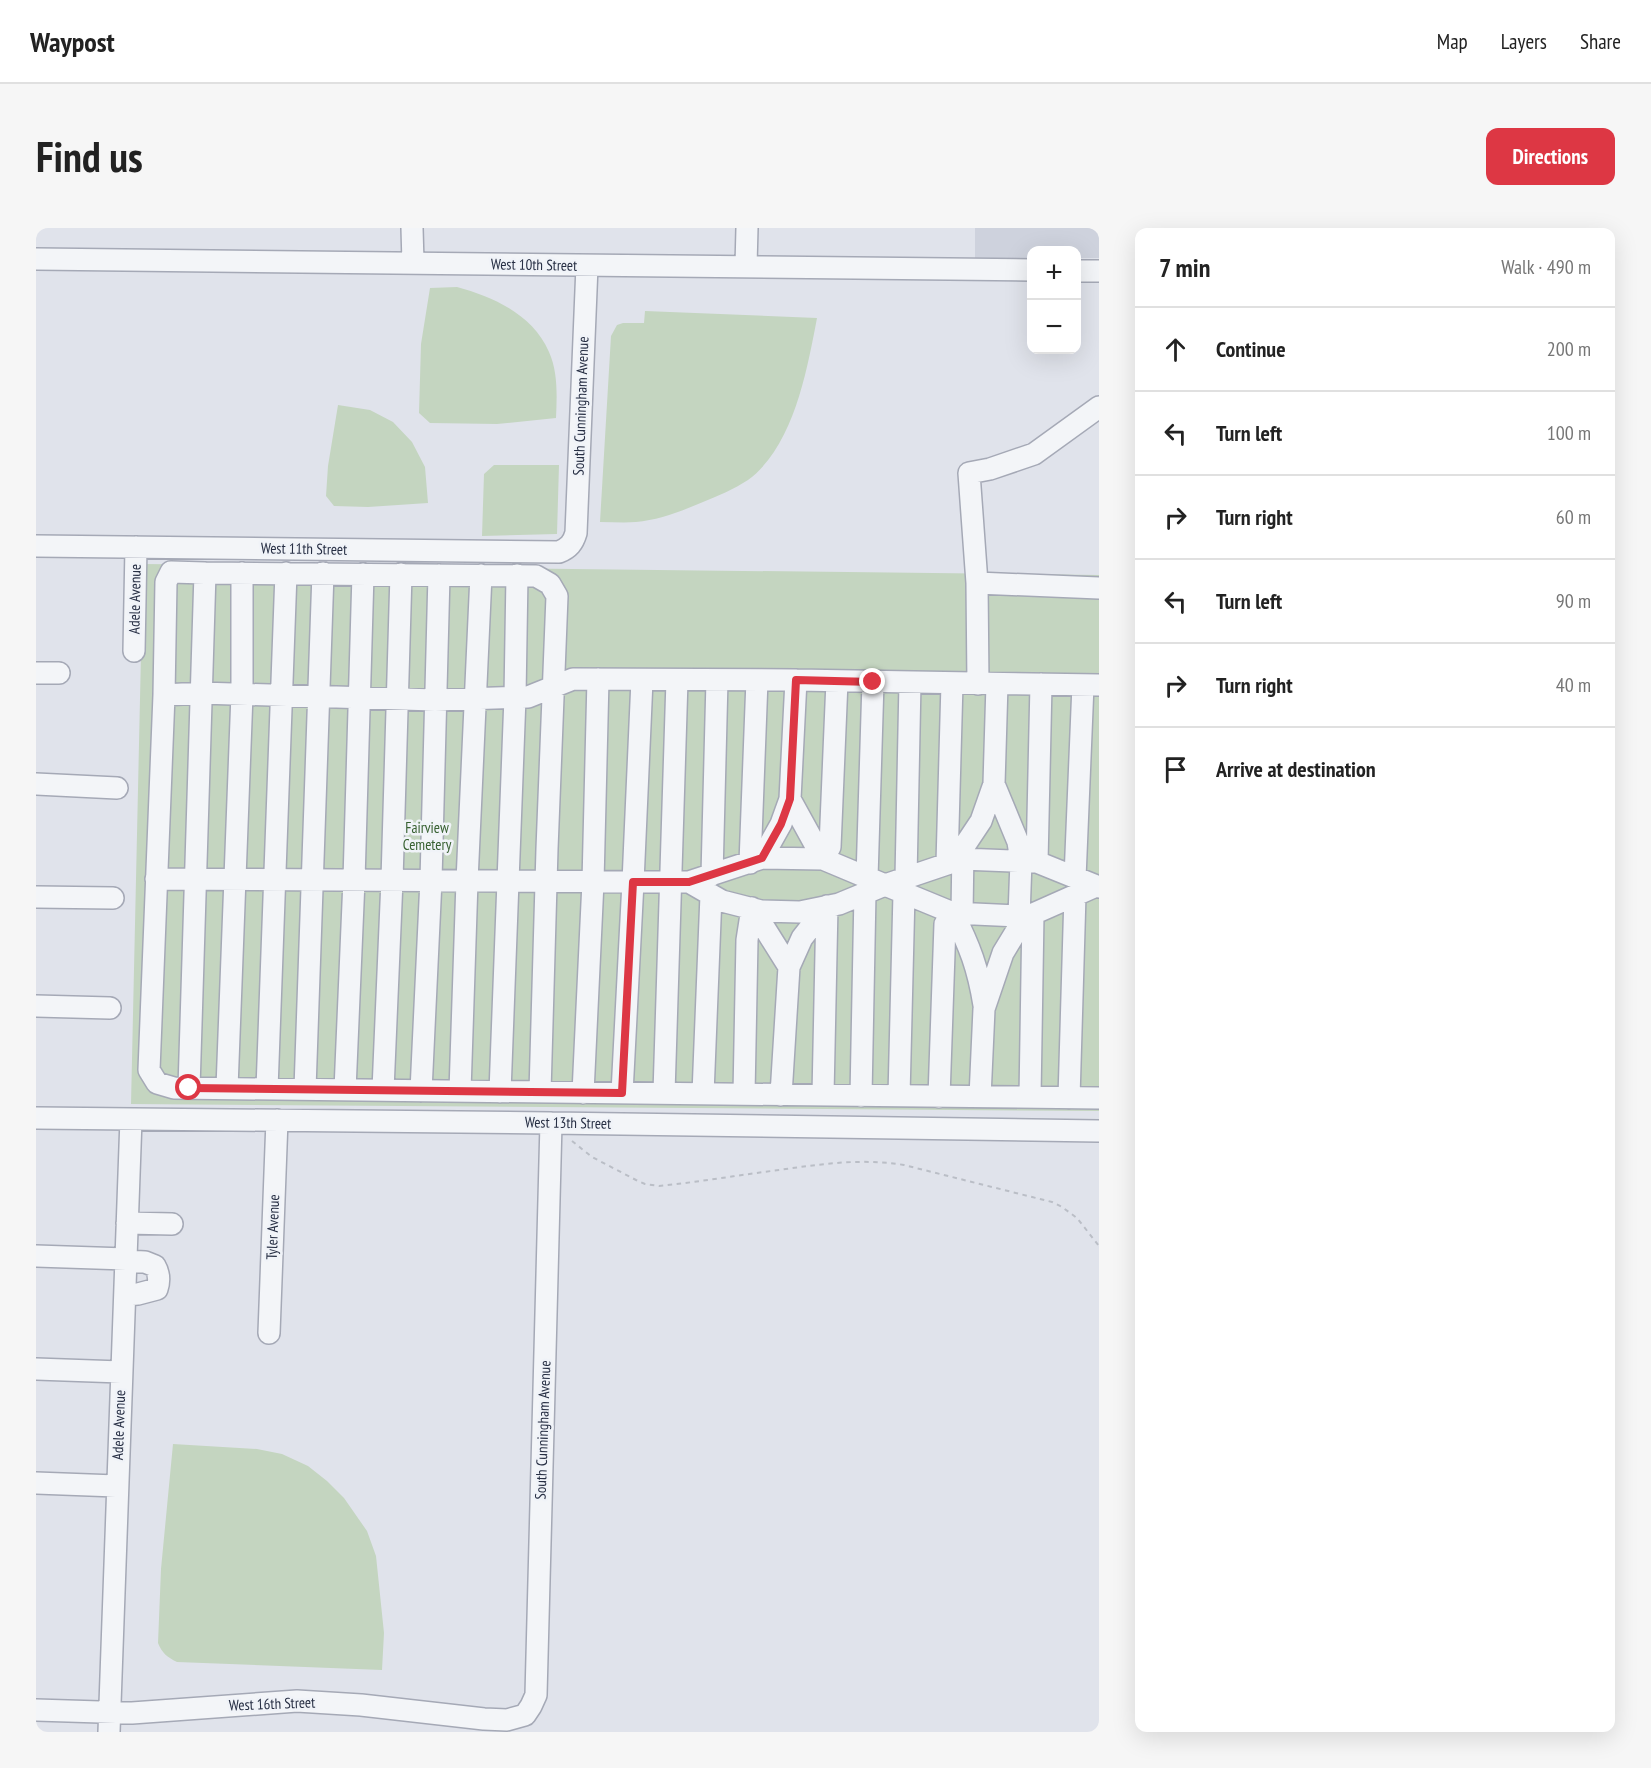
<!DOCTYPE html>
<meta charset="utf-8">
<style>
:root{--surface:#fff;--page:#f6f6f6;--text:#222;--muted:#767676;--line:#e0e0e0;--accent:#dd3744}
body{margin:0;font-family:"PT Sans Narrow",sans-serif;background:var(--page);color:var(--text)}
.controls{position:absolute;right:18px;top:18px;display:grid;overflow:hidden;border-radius:12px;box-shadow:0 6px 24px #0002}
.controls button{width:54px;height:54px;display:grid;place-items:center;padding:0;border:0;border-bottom:2px solid var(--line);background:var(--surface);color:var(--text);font:30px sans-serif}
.stop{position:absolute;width:18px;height:18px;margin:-14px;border:4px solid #dd3744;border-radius:50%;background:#fff}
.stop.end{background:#dd3744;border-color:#fff;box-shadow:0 2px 6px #0008}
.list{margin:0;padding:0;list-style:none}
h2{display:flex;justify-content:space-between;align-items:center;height:78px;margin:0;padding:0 24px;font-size:26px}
h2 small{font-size:20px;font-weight:400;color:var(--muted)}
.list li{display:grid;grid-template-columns:39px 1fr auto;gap:18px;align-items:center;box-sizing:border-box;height:84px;padding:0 24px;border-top:2px solid var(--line)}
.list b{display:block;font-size:22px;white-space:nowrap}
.list em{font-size:20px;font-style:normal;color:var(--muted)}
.icon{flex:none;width:33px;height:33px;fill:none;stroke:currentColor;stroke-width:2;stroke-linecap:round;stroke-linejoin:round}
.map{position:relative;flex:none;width:1063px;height:1504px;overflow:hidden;border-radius:12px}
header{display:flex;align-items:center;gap:36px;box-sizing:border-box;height:84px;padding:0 30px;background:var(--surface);border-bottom:2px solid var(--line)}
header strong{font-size:28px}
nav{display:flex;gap:33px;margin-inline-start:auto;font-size:21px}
.intro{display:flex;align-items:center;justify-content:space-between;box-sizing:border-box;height:144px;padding:0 36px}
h1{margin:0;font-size:42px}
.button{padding:15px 27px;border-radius:12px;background:var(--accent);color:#fff;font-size:21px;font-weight:700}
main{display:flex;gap:36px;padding:0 36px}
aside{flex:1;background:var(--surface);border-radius:12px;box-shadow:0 6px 24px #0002}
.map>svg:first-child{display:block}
.built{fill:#ced2dd}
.green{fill:#c4d5c0}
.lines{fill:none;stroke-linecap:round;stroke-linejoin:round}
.minor-casing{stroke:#a5a9b6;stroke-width:24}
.path{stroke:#babec6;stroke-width:2;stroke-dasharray:4.5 4.5;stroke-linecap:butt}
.minor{stroke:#f3f5f8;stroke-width:21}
.route{stroke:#dd3744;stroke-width:8}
.labels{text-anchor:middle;stroke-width:5;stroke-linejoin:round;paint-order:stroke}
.street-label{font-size:15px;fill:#272f44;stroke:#f0f3f8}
.park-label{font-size:15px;fill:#386132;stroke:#f0f3f8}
</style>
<header>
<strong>Waypost</strong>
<nav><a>Map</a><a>Layers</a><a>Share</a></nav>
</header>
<div class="intro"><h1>Find us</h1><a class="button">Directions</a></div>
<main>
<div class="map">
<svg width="1063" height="1504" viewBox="0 0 1063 1504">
<rect width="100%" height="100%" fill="#e0e3eb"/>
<path class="built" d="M939,0h124v30h-22l-1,-8h-44l-1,8h-56z"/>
<path class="green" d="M421,59c37,10 76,28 92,65 9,20 8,44 7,66l-59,6 -67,-1 -11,-10 2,-69 9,-56z
M609,83l172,7c-10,52 -23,128 -69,162 -14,9 -30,16 -45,22 -21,9 -44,18 -67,20 -12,1 -24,0 -36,0l11,-186 6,-11 6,-2h21z
M302,177l32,5 23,12 19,20 13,25 3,36 -60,4 -34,-1 -8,-10 2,-30z
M458,237h65l-2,69 -75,2 2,-62z
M107,336l956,11v536l-968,-7z
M137,1216l84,5 25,5 26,12 19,15 17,17 23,33 9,25 8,77 -2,37 -205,-8c-10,-5 -15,-9 -19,-19l3,-74z"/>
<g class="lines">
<defs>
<path id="minor" d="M376,0l1,35
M0,31l996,11
M710,38l1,-38
M1040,43h23
M0,318l523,6c10,-4 14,-9 17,-19l11,-267
M941,355l-8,-110 21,-4 44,-15 65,-47
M98,423l2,-104
M0,445h23
M760,452l-6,119 33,60 7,-12 7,-166
M942,456l-1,-101 122,5
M1063,457l-303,-5 -223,-1 -45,18 -93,3 -234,-7 -37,2 -15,375 8,13 17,5 925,10
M128,467l2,-113 5,-10 34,1
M0,556l81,4
M726,630l61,1 62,26 -46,19 -39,8 -39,-1 -39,-10 -33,-19z
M726,630l19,-34 9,-25
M1001,634l4,-178
M714,635l7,-183
M911,635l5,-180
M676,647l5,-195
M831,650l6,-196
M870,650l4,-196
M1039,650l8,-193
M120,651l533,3
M1060,658l-63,28 -14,2 -66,-3 -68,-28 77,-26 75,3 62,25
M0,669l77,1
M716,680l37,59
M926,686l1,-66 18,-27 13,-37
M0,778l74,2
M153,860l16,-515 331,3 14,8 7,12 -10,253 -7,243
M191,860l15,-394v-121
M231,861l19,-516
M269,861l18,-516
M309,862l9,-210 9,-306
M347,862l9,-210 9,-306
M385,863l10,-211 8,-305
M424,863l7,-210 14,-306
M464,864l15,-395 2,-122
M547,865l10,-211 5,-203
M586,865l11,-211 9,-202
M628,865l13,-413
M667,866l8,-199
M708,866l3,-154 5,-32
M745,867l8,-128 13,-29 25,-32
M787,867l4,-189
M825,868l4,-203
M863,868l5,-203
M903,869l6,-173 8,-11c17,34 25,55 31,92
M944,869l4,-88 19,-56 14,-23 2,-14 2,-55 -3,-19 -24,-58 3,-100
M994,869l3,-183
M1033,870l6,-203
M0,890l515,5 548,8
M91,995l45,1
M0,1028l90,3
M89,1067l13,-1 19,-5c3,-9 2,-16 -2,-23l-10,-4 -19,-1
M233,1105l8,-213
M0,1141l85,3
M0,1255l80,3
M0,1482l96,3 165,-12 64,4 123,14 23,1 18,-5 6,-9 5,-11 15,-572
M73,1504l22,-613"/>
</defs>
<use href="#minor" class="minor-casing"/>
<path class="path" d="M536,913l20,16 44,23 9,4 14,2c40,-4 80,-11 120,-16 42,-6 83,-12 125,-5l148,37 10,5 15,11 22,28"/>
<use href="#minor" class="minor"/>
</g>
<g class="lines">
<path class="route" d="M153,860l433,5 11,-211h56l73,-24 19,-34 9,-25 6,-119 77,2"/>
</g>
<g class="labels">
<g class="street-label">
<text transform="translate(498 37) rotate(1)" y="5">West 10th Street</text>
<text transform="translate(545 178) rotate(-88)" y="5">South Cunningham Avenue</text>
<text transform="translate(268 321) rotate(1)" y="5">West 11th Street</text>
<text transform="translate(99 371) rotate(-89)" y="5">Adele Avenue</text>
<text transform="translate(532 895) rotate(1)" y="5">West 13th Street</text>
<text transform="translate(237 999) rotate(-88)" y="5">Tyler Avenue</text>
<text transform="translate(83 1197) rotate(-88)" y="5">Adele Avenue</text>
<text transform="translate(507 1202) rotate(-88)" y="5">South Cunningham Avenue</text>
<text transform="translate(236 1476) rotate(-2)" y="5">West 16th Street</text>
</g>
<g class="park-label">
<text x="391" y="605">Fairview<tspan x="391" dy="17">Cemetery</tspan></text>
</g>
</g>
</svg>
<div class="controls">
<button>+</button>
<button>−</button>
</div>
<div class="stop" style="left:153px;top:860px"></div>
<div class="stop end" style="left:837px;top:454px"></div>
</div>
<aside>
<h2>7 min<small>Walk · 490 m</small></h2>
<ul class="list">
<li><svg class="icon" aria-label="ahead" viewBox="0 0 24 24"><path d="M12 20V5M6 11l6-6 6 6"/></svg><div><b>Continue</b></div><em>200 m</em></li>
<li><svg class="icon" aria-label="left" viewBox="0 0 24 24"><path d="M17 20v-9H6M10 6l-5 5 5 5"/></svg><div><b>Turn left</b></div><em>100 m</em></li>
<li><svg class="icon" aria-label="right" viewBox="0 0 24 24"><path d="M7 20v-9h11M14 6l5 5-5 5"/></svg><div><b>Turn right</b></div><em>60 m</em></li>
<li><svg class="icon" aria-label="left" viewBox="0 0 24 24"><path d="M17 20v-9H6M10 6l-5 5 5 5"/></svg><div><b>Turn left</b></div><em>90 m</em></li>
<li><svg class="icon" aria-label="right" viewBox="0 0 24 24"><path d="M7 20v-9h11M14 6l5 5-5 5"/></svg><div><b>Turn right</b></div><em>40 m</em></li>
<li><svg class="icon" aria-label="arrive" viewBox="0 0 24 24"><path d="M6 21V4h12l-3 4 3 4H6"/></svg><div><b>Arrive at destination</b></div></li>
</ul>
</aside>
</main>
